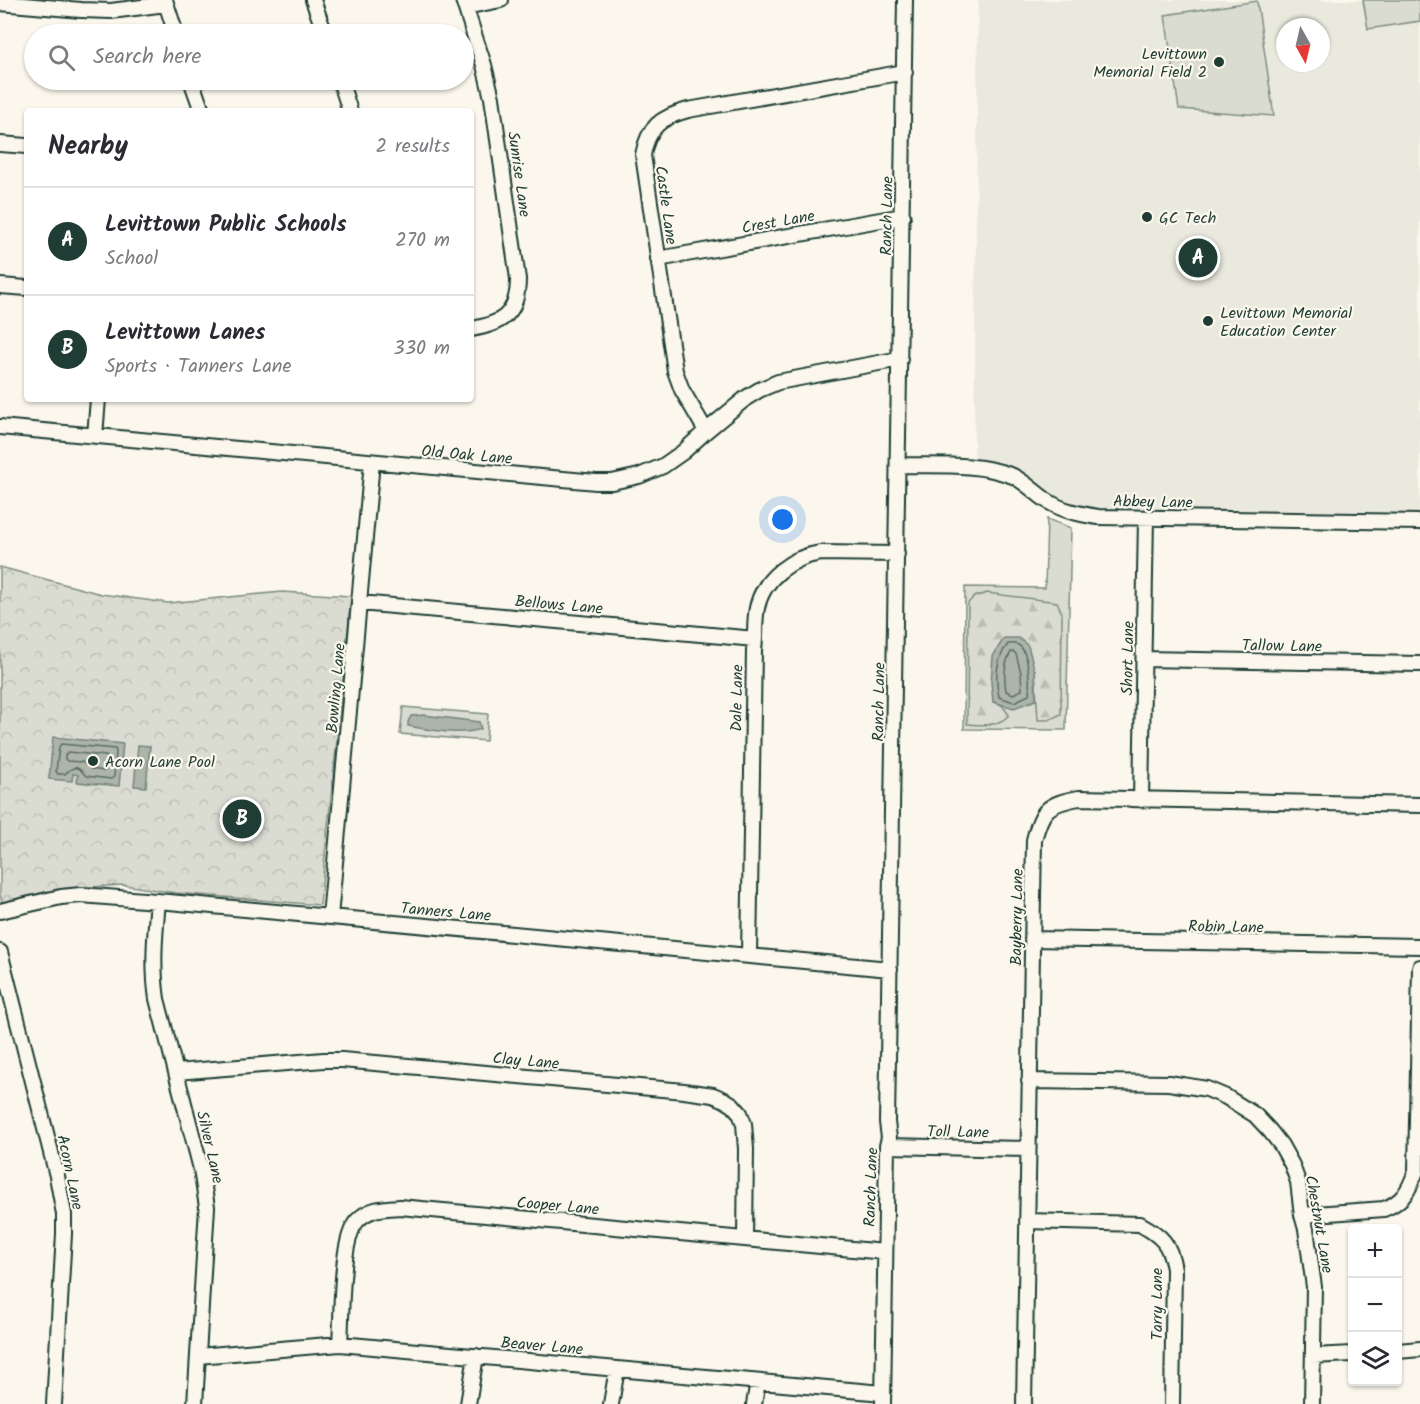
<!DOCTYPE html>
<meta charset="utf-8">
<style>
:root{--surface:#fff;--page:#f2f2f3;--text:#2b2b33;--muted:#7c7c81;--line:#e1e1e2;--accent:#1f3d34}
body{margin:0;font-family:Kalam,sans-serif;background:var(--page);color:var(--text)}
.controls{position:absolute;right:18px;bottom:18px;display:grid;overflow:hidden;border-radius:6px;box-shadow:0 2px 4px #0004}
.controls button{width:54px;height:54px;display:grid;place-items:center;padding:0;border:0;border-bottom:2px solid var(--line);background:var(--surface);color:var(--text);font:30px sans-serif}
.compass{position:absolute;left:1276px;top:18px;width:54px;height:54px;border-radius:50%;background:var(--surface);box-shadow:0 2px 4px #0004;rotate:172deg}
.you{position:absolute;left:783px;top:520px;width:21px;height:21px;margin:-15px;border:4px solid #fff;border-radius:50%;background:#1a73e8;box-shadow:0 0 0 9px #1a73e833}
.badge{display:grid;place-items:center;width:39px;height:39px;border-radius:50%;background:var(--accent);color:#fff;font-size:20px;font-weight:700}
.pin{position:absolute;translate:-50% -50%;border:3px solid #fff;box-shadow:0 2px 6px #0006}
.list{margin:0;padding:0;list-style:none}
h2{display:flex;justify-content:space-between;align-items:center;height:78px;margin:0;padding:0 24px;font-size:26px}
h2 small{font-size:20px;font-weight:400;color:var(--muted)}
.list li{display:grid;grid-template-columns:39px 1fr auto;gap:18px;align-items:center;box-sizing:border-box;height:108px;padding:0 24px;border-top:2px solid var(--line)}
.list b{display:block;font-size:22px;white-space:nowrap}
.list p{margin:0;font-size:20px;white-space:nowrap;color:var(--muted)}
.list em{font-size:20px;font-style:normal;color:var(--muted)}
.icon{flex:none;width:33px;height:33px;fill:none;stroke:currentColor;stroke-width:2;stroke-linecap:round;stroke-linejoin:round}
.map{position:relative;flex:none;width:1420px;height:1404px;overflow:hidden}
.search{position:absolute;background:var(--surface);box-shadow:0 2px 4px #0004;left:24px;top:24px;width:450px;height:66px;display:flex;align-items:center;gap:15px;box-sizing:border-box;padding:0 21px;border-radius:33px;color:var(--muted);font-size:22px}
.panel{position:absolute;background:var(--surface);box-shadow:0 2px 4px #0004;left:24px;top:108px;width:450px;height:294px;border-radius:6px}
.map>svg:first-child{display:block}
.built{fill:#eae9de;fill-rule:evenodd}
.grass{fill:#dbdcd1;stroke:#7d8c82;stroke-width:1.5}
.forest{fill:url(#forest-firs);stroke:#7d8c82;stroke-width:1.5}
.park{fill:url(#park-crowns);stroke:#7d8c82;stroke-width:1.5}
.water{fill:#adb4aa;stroke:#74847b;stroke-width:1.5}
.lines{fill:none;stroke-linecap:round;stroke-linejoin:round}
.shore{stroke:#586d63;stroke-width:1.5}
.street-casing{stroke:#1f3d34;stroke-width:18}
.street{stroke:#fbf7ec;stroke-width:14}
.poi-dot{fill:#1f3d34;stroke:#fbf7ec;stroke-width:2}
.labels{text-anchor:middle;stroke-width:4.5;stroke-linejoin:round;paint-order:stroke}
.poi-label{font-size:16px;fill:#1f3d34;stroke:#fbf7ec;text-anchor:start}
.street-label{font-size:16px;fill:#1f3d34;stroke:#fbf7ec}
</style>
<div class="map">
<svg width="1420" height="1404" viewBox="0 0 1420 1404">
<defs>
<pattern id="forest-firs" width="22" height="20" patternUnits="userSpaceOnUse" patternTransform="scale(1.5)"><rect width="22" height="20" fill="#dbdcd1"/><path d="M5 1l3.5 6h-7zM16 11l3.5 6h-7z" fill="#bcbeb4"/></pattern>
<pattern id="park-crowns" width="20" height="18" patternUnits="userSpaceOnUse" patternTransform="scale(1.5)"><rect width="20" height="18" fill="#dbdcd1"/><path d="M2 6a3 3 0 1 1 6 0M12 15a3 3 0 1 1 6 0" fill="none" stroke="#bcbeb4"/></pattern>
</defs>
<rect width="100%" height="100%" fill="#fbf7ec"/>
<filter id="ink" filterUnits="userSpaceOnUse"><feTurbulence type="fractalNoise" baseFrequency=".0167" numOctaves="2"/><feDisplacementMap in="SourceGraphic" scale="12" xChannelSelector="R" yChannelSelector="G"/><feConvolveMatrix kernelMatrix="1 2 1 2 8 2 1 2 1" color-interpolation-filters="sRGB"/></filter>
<g filter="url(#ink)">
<path class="built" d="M978,0h442v522l-346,-10 -65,-37 -35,-9zM1285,27h36v36h-36z"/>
<path class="grass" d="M1363,0h57v21l-52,8z
M1257,1l17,115 -95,-7 -14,-94z
M1047,519l24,9 -5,202 -102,-1 1,-142 80,1z
M403,707l85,7 -2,27 -86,-7z"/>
<path class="forest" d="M987,593l70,9 5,11 -1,101 -12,6h-11l-3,-49 -42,31 9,3 7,10c-11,12 -27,10 -42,9l1,-121 6,-6z"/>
<path class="park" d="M0,567l101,27 67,9 114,-11 69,4c-9,103 -21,206 -31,309l-144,-12 -52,-8 -66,4 -56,13 -2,-7z"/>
<path class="water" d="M1004,638h15l9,8 7,25 1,29 -22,8 -21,-6 -2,-20 2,-26z
M424,715l55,7 2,7c-23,7 -49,1 -73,-3v-4l3,-6z
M53,737l70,7 -4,42 -42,-4 1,-7 -5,-1 -1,7 -23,-2z
M138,745l12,1 -4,41 -12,-1z"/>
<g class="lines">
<path class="shore" d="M1008,644c3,0 7,-1 10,1 11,5 12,40 11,50l-15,7 -15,-5c-4,-18 -3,-38 9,-53z
M1011,652h3l2,2 5,19 1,17 -9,4 -7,-3c-2,-13 -2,-28 5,-39z
M61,744l54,5 1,3 -2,25 -3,2 -25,-3c-7,-8 -11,-13 -21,-2h-7l-2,-3 3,-24z
M68,752l38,4 2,2 -1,11 -3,2 -13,-2 -9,-7 -15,-1 -2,-2v-4z"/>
<defs>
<path id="street" d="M165,0l11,34
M313,0l12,34
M463,0l21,65 8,33 26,181c0,34 -15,45 -47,50
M0,3l81,7 30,1 55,-7
M465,7l36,-7
M191,80l11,31
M340,80l10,31
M0,144l27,2
M658,259l245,-43
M0,286l27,2
M0,427l596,55h16l27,-6 24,-10 20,-14 23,-21 40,-33 13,-8 19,-8 122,-23
M706,431l-24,-41 -7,-19 -32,-216c5,-28 18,-38 45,-45l217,-38
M95,436l3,-37
M899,465c37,1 78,-3 114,11 12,6 23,17 33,24 16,11 34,14 52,17l322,5
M360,603l395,36
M1144,659l276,5
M1141,800l5,-282
M158,901c-3,33 -6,65 -1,98l44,170 6,38 -12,197
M0,911l61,-14 20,-2 88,7 721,67
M330,917l42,-455
M1032,939l388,7
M0,952l57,224 7,38v20l-10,170
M749,955l5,-305c2,-13 0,-28 3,-42 6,-30 35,-51 64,-55l76,1
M176,1072l148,-12h18l342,31 29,4 12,5 8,5 7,8 4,11 2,25 -1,89
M1029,1081l140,2 38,6 19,8 29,18 15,16 11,14 11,20 6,17 4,33 4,14 8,58 -2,117
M887,1146l140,3
M1302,1215l82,-6c20,-8 25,-19 32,-38l4,-204
M1027,1221l113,3c22,12 30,20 34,45l-2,135
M340,1344c2,-27 0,-104 17,-123 12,-13 26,-13 43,-14l485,45
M1398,1351l22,-2
M198,1356l142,-12 543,49
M1313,1356l39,-2
M468,1404l8,-48
M611,1404l6,-35
M754,1404l4,-22
M883,1404l4,-258 2,-8 -2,-16 18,-1122
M1024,1404l10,-564c8,-31 13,-36 45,-42l341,7"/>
</defs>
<use href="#street" class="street-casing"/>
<use href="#street" class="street"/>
</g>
</g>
<g class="poi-dot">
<circle cx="1219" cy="62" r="6"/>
<circle cx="1147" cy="217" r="6"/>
<circle cx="1208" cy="321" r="6"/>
<circle cx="93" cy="761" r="6"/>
</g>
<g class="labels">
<g class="poi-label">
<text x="1207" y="59" text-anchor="end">Levittown<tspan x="1207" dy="18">Memorial Field 2</tspan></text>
<text x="1159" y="223">GC Tech</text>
<text x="1220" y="318">Levittown Memorial<tspan x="1220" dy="18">Education Center</tspan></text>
<text x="105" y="767">Acorn Lane Pool</text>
</g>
<g class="street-label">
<text transform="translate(520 174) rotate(82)" y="6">Sunrise Lane</text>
<text transform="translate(667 205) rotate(82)" y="6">Castle Lane</text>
<text transform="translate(886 216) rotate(-89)" y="6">Ranch Lane</text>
<text transform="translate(778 221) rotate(-10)" y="6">Crest Lane</text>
<text transform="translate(467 454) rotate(5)" y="6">Old Oak Lane</text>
<text transform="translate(1153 501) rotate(1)" y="6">Abbey Lane</text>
<text transform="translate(559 604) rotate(5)" y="6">Bellows Lane</text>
<text transform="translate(1282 645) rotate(1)" y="6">Tallow Lane</text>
<text transform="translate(1127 658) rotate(-89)" y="6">Short Lane</text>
<text transform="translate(335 688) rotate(-85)" y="6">Bowling Lane</text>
<text transform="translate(736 698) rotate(-89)" y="6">Dale Lane</text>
<text transform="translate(878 702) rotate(-89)" y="6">Ranch Lane</text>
<text transform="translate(446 911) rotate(5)" y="6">Tanners Lane</text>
<text transform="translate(1016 917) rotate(-89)" y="6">Bayberry Lane</text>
<text transform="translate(1226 926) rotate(1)" y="6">Robin Lane</text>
<text transform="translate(526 1060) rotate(5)" y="6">Clay Lane</text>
<text transform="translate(958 1131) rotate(1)" y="6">Toll Lane</text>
<text transform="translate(211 1147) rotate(77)" y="6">Silver Lane</text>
<text transform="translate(71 1172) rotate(78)" y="6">Acorn Lane</text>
<text transform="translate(870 1187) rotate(-88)" y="6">Ranch Lane</text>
<text transform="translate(558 1205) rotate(5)" y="6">Cooper Lane</text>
<text transform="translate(1320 1224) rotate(80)" y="6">Chestnut Lane</text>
<text transform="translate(1156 1304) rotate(-90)" y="6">Tarry Lane</text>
<text transform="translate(542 1345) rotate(5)" y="6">Beaver Lane</text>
</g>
</g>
</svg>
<div class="controls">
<button>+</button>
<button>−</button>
<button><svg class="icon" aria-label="layers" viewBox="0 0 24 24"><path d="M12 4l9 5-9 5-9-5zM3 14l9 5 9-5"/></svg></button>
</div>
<svg class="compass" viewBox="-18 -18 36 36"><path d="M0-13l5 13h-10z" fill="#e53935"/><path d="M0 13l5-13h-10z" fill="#7c7c81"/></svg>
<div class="you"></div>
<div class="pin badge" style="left:1198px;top:258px">A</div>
<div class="pin badge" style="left:242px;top:819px">B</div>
<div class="search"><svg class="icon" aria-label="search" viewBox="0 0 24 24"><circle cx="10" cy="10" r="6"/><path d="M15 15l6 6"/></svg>Search here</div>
<section class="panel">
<h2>Nearby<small>2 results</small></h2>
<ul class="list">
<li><span class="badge">A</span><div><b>Levittown Public Schools</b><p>School</p></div><em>270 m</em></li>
<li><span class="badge">B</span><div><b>Levittown Lanes</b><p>Sports · Tanners Lane</p></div><em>330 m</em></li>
</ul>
</section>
</div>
